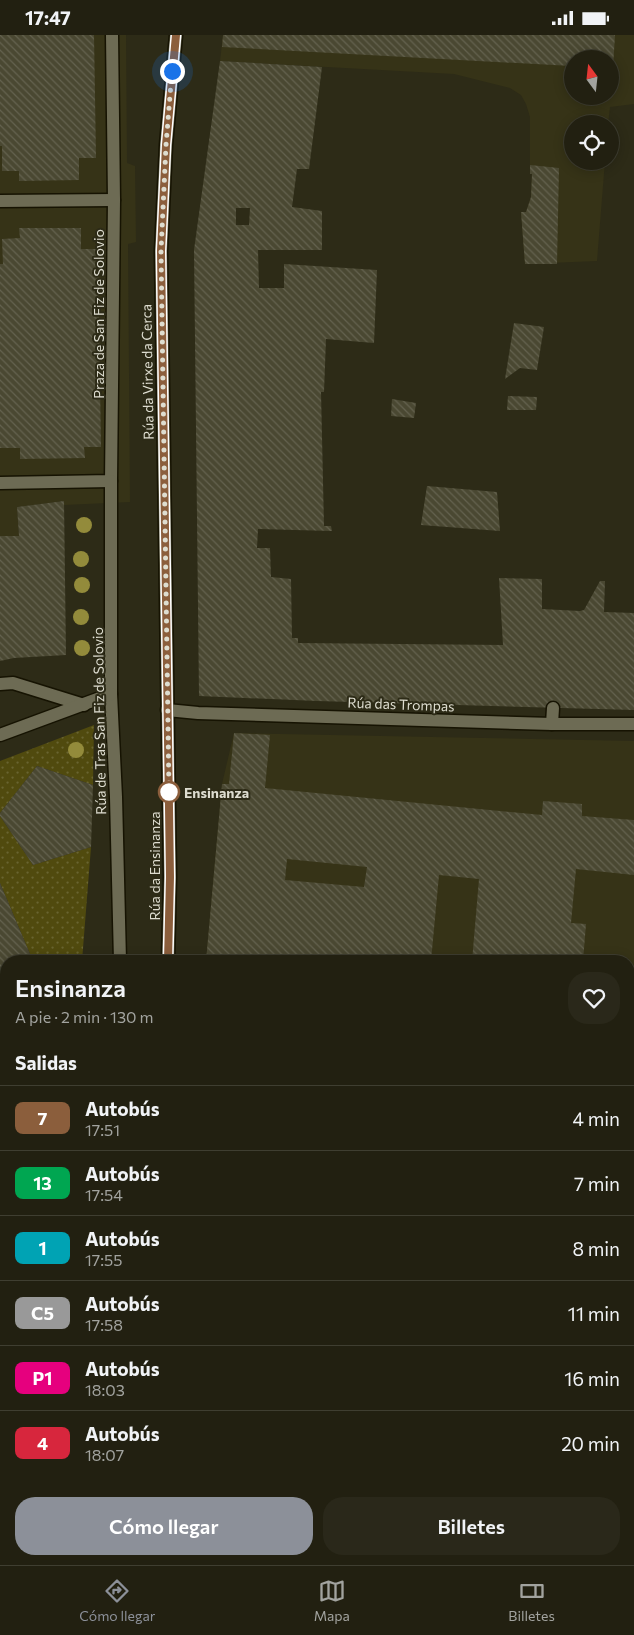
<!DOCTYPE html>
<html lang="es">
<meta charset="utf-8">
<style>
body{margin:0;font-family:Commissioner,sans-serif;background:#2a281a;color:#f1f3f6;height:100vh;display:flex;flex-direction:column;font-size:19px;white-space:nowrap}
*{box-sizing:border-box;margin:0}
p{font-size:16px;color:#a2a39f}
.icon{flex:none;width:28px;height:28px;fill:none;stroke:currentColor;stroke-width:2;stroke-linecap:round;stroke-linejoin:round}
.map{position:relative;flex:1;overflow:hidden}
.drawer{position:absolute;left:0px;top:920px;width:635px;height:610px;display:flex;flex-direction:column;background:#222011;border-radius:20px 20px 0 0;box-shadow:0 2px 12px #0003,0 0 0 1px #3f3e31}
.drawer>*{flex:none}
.badge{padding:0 10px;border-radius:8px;font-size:18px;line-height:32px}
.needle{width:32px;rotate:345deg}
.buttons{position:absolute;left:564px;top:15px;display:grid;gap:10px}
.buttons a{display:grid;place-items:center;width:55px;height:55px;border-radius:50%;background:#222011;box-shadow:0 2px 12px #0003,0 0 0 1px #3f3e31;font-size:25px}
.you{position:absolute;width:25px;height:25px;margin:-12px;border:4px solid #fff;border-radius:50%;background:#1a73e8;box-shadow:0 0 0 8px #1a73e833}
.map>.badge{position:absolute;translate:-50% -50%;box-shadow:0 0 0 2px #fff}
h2{padding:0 15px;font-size:19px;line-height:45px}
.round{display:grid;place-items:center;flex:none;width:52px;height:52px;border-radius:20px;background:#2a281a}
.overview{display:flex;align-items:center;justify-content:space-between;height:85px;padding:0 15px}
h1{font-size:24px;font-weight:600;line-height:38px}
.button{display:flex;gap:10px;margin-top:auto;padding:10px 15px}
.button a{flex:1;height:58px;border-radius:20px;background:#8c9099;color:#fff;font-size:20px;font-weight:600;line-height:58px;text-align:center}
.button a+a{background:#2a281a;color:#f1f3f6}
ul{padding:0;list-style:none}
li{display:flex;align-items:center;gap:15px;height:65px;padding:0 15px;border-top:1px solid #3f3e31}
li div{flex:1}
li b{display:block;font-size:19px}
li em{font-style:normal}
li .badge{min-width:55px;font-weight:700;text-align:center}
.status{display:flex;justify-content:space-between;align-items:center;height:35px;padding:0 25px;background:#222011;direction:ltr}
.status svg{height:14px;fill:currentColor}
.tabs{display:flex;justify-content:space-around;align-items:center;height:70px;border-top:1px solid #3f3e31;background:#222011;font-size:14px;color:#a2a39f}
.tabs a{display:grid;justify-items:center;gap:2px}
.tabs .current{color:#8c9099}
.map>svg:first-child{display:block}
</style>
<div class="status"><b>17:47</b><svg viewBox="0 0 49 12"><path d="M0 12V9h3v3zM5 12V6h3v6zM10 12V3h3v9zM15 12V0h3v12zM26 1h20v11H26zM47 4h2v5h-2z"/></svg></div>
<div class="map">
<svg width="634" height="1530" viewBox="0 0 634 1530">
<defs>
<pattern id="garden-dots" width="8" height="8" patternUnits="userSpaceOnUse" patternTransform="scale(1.25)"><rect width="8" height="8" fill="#504a0e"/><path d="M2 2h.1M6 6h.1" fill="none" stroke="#696430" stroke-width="1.8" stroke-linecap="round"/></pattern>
<pattern id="building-back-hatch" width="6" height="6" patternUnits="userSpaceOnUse" patternTransform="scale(1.25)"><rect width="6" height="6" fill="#4a4832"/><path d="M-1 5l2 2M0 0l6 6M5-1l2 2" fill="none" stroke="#64624f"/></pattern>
</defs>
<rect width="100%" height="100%" fill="#2d2b17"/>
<g fill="#363317" fill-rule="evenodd">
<path d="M 0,0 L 126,0 L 127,128 L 135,131 L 136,207 L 128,209 L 130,467 L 64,470 L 64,466 L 17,472 L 19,501 L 0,501 Z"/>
<path d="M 223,0 L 634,0 L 634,69 L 610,72 L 608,89 L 572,89 L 572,126 L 605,126 L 597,226 L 525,229 L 521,177 L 526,177 L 531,162 L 532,139 L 530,139 L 530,82 L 526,69 L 521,60 L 510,53 L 454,39 L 220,26 ZM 572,24 L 610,24 L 610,61 L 572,61 Z"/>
<path d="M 234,698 L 634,706 L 634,1357 L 629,1360 L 629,926 L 206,926 L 222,749 Z"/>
</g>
<g fill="url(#garden-dots)">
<path d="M 94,690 L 93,750 L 37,731 L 0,778 L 0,726 Z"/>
<path d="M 0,781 L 33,830 L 91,812 L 82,926 L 33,926 L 0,848 Z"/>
<path d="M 6,1120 L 6,1163 L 0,1166 L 0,1123 Z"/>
<path d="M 6,1342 L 6,1383 L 0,1387 L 0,1345 Z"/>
</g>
<rect fill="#504a0e" x="629" y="1003" width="5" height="74"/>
<g fill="url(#building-back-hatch)" fill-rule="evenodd">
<path d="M 0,0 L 94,0 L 96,123 L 79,123 L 79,145 L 19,146 L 19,136 L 2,136 L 2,111 L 0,111 Z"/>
<path d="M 223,0 L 615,0 L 613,33 L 610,33 L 610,24 L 572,24 L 572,31 L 222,12 Z"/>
<path d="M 220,26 L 322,32 L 309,134 L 297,134 L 292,172 L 322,176 L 322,215 L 258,215 L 259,253 L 284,253 L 284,229 L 377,235 L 374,308 L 326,304 L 324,357 L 321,357 L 324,491 L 331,491 L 332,496 L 258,494 L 257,513 L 270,513 L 271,542 L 291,544 L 292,603 L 298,603 L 298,608 L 503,610 L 499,543 L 542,544 L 542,574 L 580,576 L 584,575 L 600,546 L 605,546 L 604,577 L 634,578 L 634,675 L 317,666 L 199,661 L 194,215 ZM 236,173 L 250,173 L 249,190 L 236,190 Z"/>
<path d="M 530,130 L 559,133 L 557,229 L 525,229 L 521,177 L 526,177 L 531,162 L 532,139 L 530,139 Z"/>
<path d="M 19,193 L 81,193 L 81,214 L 98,214 L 101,412 L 84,412 L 85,423 L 20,424 L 20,413 L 0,413 L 0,229 L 3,229 L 2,204 L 20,203 Z"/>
<path d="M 514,288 L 544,292 L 537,335 L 520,333 L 505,344 Z"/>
<path d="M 508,361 L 537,362 L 536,375 L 507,375 Z"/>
<path d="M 392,364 L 416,368 L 414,383 L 391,381 Z"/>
<path d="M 427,451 L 497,457 L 500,496 L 421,490 Z"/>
<path d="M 64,466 L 66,620 L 14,623 L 0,626 L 0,501 L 19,501 L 17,472 Z"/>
<path d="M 234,698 L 270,700 L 265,753 L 542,780 L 543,766 L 582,769 L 582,781 L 634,785 L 634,840 L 576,834 L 571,888 L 586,889 L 583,926 L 472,926 L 479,844 L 439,840 L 431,926 L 206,926 L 222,749 L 229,749 ZM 287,824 L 367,832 L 364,852 L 285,845 Z"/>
<path d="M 37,731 L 93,750 L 91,812 L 33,830 L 0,781 L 0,778 Z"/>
<path d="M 0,848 L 33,926 L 6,926 L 6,1120 L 0,1123 Z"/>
<path d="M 6,1163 L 6,1342 L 0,1345 L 0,1166 Z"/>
<path d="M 634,1179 L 634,1254 L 629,1247 L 629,1183 Z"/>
<path d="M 629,1306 L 634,1313 L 634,1332 L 629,1336 Z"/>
<path d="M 634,1383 L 634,1419 L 630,1420 L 634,1433 L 634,1466 L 629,1467 L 629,1386 Z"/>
<path d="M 0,1427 L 6,1434 L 6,1456 L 0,1461 Z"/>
<path d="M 102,1524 L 150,1524 L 157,1530 L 95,1530 Z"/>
<path d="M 190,1524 L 329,1524 L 335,1530 L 197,1530 Z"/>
</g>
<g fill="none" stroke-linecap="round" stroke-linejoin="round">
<g stroke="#161302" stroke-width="15">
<path id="service" d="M 552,689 L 553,673"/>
</g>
<g stroke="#161302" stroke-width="15">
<g id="pedestrian">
<path d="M 0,166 L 114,165"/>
<path d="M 0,448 L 111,446 L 114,165 L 112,0"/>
<path d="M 0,649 L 13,648 L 84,670"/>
<path d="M 0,1394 L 6,1390"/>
</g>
</g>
<g stroke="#161302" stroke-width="15">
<g id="minor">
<path d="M 111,446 L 111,659 L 116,762 L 120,926"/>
<path d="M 167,675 L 198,678 L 552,689 L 634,689"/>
<path d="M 0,700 L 111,659"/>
<path d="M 629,1367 L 634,1364"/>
<path d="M 174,1524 L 181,1530"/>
</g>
</g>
<g stroke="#161302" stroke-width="15">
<g id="tertiary">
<path d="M 168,926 L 170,842 L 161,216 L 166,110 L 176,0"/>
<path d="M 6,1530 L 12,1524"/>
</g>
</g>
<use href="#service" stroke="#6d6b54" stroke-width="12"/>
<use href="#pedestrian" stroke="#6d6b54" stroke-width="12"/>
<use href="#minor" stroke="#6d6b54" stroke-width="12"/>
<use href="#tertiary" stroke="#6d6b54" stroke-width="12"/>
</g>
<g fill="#938b3b">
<circle cx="84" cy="490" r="8"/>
<circle cx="81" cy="524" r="8"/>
<circle cx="82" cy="550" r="8"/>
<circle cx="81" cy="582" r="8"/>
<circle cx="82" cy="613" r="8"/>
<circle cx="76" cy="715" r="8"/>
</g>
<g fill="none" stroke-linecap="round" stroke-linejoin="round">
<g stroke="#fff" stroke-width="11">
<path id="line" d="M 168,926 L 170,842 L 161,216 L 166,110 L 176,0"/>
</g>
<use href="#line" stroke="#8b5e3c" stroke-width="8"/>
<path stroke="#deddd0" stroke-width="5" stroke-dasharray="0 9" d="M 169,757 L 161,216 L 166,110 L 172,36"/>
</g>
<circle fill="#fff" stroke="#8b5e3c" stroke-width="2.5" cx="169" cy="757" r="10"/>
<g text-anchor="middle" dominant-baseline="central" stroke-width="4" stroke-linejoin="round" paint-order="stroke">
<g font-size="14" fill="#deddd0" stroke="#2d2b17">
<text transform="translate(98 279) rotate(-90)">Praza de San Fiz de Solovio</text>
<text transform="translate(147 337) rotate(-91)">Rúa da Virxe da Cerca</text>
<text transform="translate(401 669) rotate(2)">Rúa das Trompas</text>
<text transform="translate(99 686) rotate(-91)">Rúa de Tras San Fiz de Solovio</text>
<text transform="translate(154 831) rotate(-90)">Rúa da Ensinanza</text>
</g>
<g font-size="14" font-weight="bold" fill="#deddd0" stroke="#2d2b17" text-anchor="start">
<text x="184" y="757">Ensinanza</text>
</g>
</g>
</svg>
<div class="buttons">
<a><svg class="needle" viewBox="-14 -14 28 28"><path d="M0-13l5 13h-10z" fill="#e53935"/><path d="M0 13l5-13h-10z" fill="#a2a39f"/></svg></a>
<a><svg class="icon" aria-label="locate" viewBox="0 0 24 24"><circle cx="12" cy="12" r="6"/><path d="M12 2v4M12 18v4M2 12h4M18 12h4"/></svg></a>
</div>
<div class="you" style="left:172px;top:36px"></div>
<section class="drawer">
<div class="overview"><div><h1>Ensinanza</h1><p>A pie · 2 min · 130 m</p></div><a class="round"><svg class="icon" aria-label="heart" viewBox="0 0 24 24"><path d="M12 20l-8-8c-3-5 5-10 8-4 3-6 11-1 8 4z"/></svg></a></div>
<h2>Salidas</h2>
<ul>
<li><span class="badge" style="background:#8b5e3c;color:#fff">7</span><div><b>Autobús</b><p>17:51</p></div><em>4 min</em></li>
<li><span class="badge" style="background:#00a651;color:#fff">13</span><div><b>Autobús</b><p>17:54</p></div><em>7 min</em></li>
<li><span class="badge" style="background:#00a3b4;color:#fff">1</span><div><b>Autobús</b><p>17:55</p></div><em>8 min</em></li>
<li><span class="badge" style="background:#999;color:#fff">C5</span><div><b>Autobús</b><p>17:58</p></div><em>11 min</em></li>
<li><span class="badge" style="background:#e6007e;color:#fff">P1</span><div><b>Autobús</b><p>18:03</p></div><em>16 min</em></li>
<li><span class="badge" style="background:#d7263d;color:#fff">4</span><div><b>Autobús</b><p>18:07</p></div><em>20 min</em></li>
</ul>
<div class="button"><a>Cómo llegar</a><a>Billetes</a></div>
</section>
</div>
<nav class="tabs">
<a class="current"><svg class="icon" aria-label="directions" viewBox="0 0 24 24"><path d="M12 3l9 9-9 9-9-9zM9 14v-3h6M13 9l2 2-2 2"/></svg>Cómo llegar</a>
<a><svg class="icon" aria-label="map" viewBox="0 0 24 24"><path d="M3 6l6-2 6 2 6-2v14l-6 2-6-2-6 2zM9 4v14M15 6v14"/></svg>Mapa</a>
<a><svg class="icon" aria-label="tickets" viewBox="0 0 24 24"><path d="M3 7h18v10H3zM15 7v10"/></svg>Billetes</a>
</nav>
